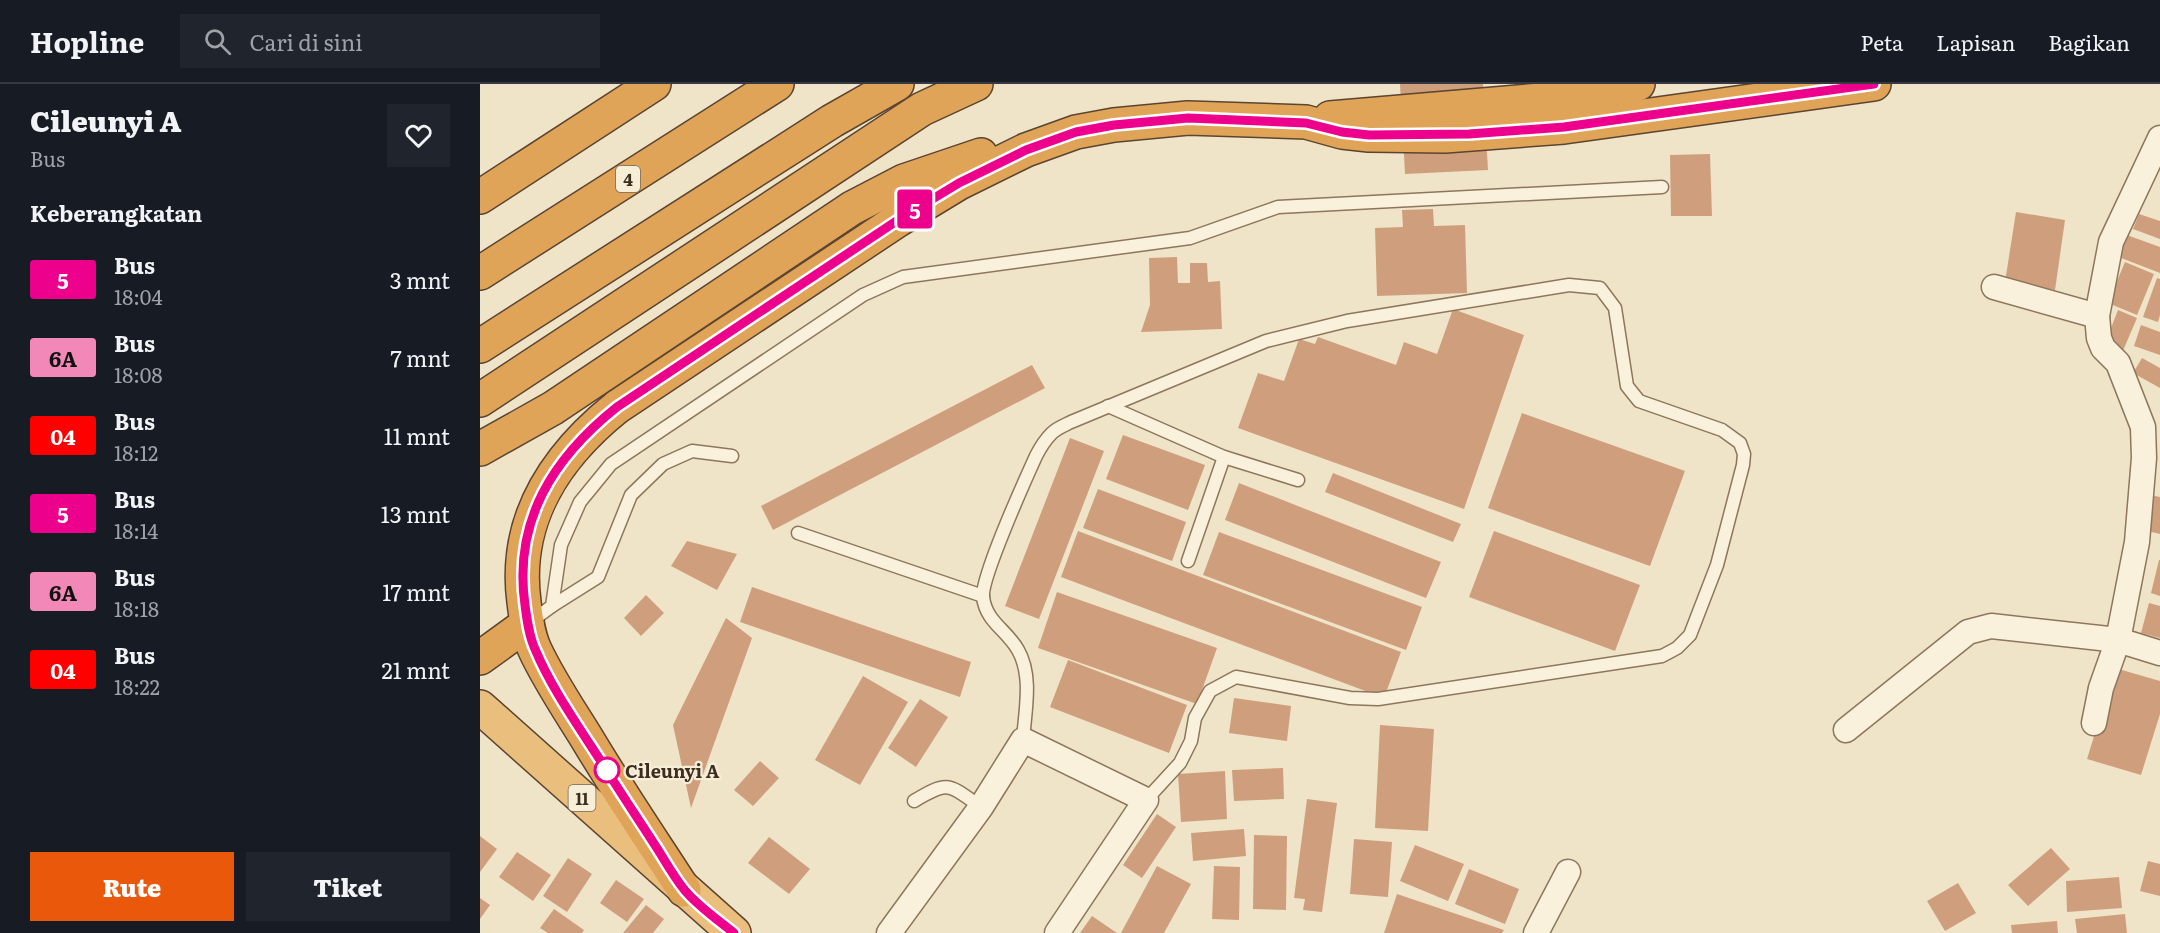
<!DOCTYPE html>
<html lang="id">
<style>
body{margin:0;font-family:Literata,serif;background:#20242c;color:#f1f3f6;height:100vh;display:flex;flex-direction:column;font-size:22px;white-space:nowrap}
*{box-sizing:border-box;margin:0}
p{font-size:20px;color:#9ea1a6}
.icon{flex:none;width:33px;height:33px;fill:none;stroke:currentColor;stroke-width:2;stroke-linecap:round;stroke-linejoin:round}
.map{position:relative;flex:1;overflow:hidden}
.side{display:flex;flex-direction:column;background:#171b24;width:480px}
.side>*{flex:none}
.badge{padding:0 12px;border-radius:4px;font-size:21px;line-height:39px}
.map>.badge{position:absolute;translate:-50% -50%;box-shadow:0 0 0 3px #fff}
h2{padding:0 30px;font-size:22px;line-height:54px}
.round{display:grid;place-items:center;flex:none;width:63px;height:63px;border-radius:0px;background:#20242c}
.head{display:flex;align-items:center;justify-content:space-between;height:102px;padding:0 30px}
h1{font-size:28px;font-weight:800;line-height:45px}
.cta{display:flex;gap:12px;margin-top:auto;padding:12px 30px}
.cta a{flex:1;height:69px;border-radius:0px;background:#ea580c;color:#fff;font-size:24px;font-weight:800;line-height:69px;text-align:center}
.cta a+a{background:#20242c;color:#f1f3f6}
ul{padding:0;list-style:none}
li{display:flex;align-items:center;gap:18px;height:78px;padding:0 30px}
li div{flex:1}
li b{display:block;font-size:22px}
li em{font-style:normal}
li .badge{min-width:66px;font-weight:700;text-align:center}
header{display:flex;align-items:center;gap:36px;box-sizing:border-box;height:84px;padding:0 30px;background:#171b24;border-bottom:2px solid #363941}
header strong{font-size:28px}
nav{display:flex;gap:33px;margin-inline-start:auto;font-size:21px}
.search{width:420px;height:54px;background:#20242c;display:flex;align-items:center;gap:15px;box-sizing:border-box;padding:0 21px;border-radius:0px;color:#9ea1a6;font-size:22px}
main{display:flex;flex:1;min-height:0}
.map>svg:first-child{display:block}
</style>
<header>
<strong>Hopline</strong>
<div class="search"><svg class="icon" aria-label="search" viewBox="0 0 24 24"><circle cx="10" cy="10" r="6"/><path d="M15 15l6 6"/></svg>Cari di sini</div>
<nav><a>Peta</a><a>Lapisan</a><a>Bagikan</a></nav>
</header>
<main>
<section class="side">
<div class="head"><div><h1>Cileunyi A</h1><p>Bus</p></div><a class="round"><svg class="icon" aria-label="heart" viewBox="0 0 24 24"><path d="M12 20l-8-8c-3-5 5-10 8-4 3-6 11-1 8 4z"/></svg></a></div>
<h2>Keberangkatan</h2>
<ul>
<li><span class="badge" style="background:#ec008c;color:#fff">5</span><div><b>Bus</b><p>18:04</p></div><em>3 mnt</em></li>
<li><span class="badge" style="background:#f288b7;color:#111">6A</span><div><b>Bus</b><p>18:08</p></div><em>7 mnt</em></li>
<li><span class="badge" style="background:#f00;color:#fff">04</span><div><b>Bus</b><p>18:12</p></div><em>11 mnt</em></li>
<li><span class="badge" style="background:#ec008c;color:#fff">5</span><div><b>Bus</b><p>18:14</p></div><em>13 mnt</em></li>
<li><span class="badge" style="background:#f288b7;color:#111">6A</span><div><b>Bus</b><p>18:18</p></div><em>17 mnt</em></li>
<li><span class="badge" style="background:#f00;color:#fff">04</span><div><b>Bus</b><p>18:22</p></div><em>21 mnt</em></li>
</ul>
<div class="cta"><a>Rute</a><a>Tiket</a></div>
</section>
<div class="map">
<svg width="1680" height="849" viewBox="0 0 1680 849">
<rect width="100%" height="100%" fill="#f0e4c8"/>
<g fill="#cf9f7d">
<path d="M 920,0 L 1003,0 L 1008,86 L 925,90 Z"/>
<path d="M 1230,70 L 1232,132 L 1191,132 L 1190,71 Z"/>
<path d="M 953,125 L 954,142 L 985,141 L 987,209 L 897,212 L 895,144 L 923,143 L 922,126 Z"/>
<path d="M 1536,128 L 1585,136 L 1575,206 L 1525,198 Z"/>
<path d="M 1659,130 L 1680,137 L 1680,155 L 1653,145 Z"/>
<path d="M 1644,150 L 1680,163 L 1680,189 L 1636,172 Z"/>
<path d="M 697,173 L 698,199 L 710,199 L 710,179 L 727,179 L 728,198 L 740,197 L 742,245 L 661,248 L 670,221 L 669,174 Z"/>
<path d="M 1645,178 L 1674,190 L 1657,231 L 1628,219 Z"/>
<path d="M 1677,194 L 1680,195 L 1680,231 L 1678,238 L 1663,233 Z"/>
<path d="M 973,225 L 1044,251 L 984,425 L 758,344 L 778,289 L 804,297 L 819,255 L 835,260 L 838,253 L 916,281 L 924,258 L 957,270 Z"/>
<path d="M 1638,226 L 1657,234 L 1642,269 L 1624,262 Z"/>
<path d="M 1661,241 L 1680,248 L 1680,271 L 1654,262 Z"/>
<path d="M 1662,274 L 1680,284 L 1680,304 L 1653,289 Z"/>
<path d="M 552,281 L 565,304 L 293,446 L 281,422 Z"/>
<path d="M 1042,329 L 1205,387 L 1170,482 L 1008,424 Z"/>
<path d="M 643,351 L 725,381 L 708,426 L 626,395 Z"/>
<path d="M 590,354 L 624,367 L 559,535 L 525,522 Z"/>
<path d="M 853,389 L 981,440 L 973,458 L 845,408 Z"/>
<path d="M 759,399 L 961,478 L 946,514 L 745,436 Z"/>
<path d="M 618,405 L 706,438 L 692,477 L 603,444 Z"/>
<path d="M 1666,410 L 1680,413 L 1680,450 L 1659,445 Z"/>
<path d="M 598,447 L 921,568 L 904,614 L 581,493 Z"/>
<path d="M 1014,447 L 1160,501 L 1135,567 L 989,513 Z"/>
<path d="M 739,448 L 942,523 L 926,566 L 723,491 Z"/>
<path d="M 207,457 L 257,470 L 237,506 L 191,482 Z"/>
<path d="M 1679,476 L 1680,476 L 1680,512 L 1671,509 Z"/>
<path d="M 272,503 L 491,578 L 480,613 L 260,538 Z"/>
<path d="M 577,508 L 737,564 L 717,620 L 558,564 Z"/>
<path d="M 166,511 L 184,529 L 161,552 L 144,534 Z"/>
<path d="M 1669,519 L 1680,522 L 1680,554 L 1661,549 Z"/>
<path d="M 246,534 L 272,554 L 211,724 L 193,641 Z"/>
<path d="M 588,576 L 707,621 L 689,669 L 570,623 Z"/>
<path d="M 1635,584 L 1680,597 L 1680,630 L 1661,691 L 1607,675 Z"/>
<path d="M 383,592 L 428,618 L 380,701 L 335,676 Z"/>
<path d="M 754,614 L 811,622 L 807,657 L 749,649 Z"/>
<path d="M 440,615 L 468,633 L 436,683 L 408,664 Z"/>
<path d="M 900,641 L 954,645 L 948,747 L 895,744 Z"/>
<path d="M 280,677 L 299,694 L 273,722 L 254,706 Z"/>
<path d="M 803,684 L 804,715 L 754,717 L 752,686 Z"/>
<path d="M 745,687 L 747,735 L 701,738 L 698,690 Z"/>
<path d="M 827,715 L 857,719 L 842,828 L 823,826 L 825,815 L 814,814 Z"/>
<path d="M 677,730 L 696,743 L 662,794 L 643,781 Z"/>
<path d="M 764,745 L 766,772 L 713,777 L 711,749 Z"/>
<path d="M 774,751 L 807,752 L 806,826 L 773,825 Z"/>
<path d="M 0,752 L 17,765 L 0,788 Z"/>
<path d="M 289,753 L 330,785 L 309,810 L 268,779 Z"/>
<path d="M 874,755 L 912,758 L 908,813 L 870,810 Z"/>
<path d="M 935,761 L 984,780 L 968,817 L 920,797 Z"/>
<path d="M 1571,764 L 1590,785 L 1548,822 L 1528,801 Z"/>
<path d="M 37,768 L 71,791 L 53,817 L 19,793 Z"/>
<path d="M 88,774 L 112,790 L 87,828 L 63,812 Z"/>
<path d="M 1668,777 L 1680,780 L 1680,812 L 1660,807 Z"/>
<path d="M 677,782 L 711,800 L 684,849 L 641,849 Z"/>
<path d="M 734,782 L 760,783 L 759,836 L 732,835 Z"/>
<path d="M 989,785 L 1039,805 L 1025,840 L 975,820 Z"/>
<path d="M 1639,793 L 1642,824 L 1587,828 L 1586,797 Z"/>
<path d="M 136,796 L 164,815 L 147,838 L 120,819 Z"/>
<path d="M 1478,799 L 1496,829 L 1465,847 L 1447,817 Z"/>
<path d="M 917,810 L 1024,846 L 1022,849 L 904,849 Z"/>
<path d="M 0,814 L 10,821 L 0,835 Z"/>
<path d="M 166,821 L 184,835 L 173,849 L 143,849 Z"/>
<path d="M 74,825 L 104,846 L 102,849 L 68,849 L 60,844 Z"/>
<path d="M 1645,830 L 1647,849 L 1597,849 L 1595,835 Z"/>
<path d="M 612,832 L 637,849 L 600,849 Z"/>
<path d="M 1577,837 L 1578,849 L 1532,849 L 1531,841 Z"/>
</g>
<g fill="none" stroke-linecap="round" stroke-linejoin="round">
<g stroke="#8d765c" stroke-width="15">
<g id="service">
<path d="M 628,322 L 744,373 L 818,396"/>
<path d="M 318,449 L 503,512"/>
<path d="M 708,477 L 744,373"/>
<path d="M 72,522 L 118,493 L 151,411 L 183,380 L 212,367 L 252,372"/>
<path d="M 49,539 L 72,522 L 81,461 L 100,418 L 131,380 L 383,211 L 423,193 L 710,154 L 798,123 L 1182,103"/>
<path d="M 543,656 C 545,627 553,592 538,566 C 527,546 506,538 503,513 C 501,494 546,394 556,372 C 560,364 566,355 572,349 C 577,344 585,341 591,338 L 786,257 L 867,237 L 1089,201 L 1120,204 L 1135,224 L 1147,302 L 1159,317 L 1242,346 L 1260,359 L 1264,370 L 1263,381 L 1237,481 L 1210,551 L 1197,564 L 1182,572 L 898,615 L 870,614 L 756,593 L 730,607 L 715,634 L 711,657 L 700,679 L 666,716"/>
<path d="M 434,717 C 469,696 468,700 501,723"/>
</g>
</g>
<g stroke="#8d765c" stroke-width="27">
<g id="minor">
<path d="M 1514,203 L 1617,232 L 1619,254 L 1623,264 L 1638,279 L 1663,343 L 1664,374 L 1657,458 L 1638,556 L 1621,604 L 1614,639"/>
<path d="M 1617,232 L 1631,158 L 1680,54"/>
<path d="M 1366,646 L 1488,548 L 1511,542 L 1638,556 L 1680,569"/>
<path d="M 409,849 L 501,723 L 543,656 L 666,716 L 577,849"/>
<path d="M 1056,849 L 1088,788"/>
</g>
</g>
<g stroke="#5b4430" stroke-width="36">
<path id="trunk" d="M 0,623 L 254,849"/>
</g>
<g stroke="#5b4430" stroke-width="36">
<g id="motorway">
<path d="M 850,34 L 1084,14 L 1158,0"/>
<path d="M 0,113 L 174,0"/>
<path d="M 0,189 L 297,0"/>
<path d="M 0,262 L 352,37 L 417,0"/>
<path d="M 0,316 L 442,25 L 496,0"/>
<path d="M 0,365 L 73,324 L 372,124 L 424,97 L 501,71"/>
<path d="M 0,574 L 47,540"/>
<path d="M 204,806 C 171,755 137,705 106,653 C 88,624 69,596 55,566 C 48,551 46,534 44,518 C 33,435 76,372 137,323 L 418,136 L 479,99 L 546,66 L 596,48 L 634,41 L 708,34 L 826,38 L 862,48 L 889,51 L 965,52 L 1084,43 L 1394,0"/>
</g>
</g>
<use href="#service" stroke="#faf1dc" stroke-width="12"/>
<use href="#minor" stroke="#faf1dc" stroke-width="24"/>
<use href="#trunk" stroke="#eabe7c" stroke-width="33"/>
<use href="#motorway" stroke="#e0a458" stroke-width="33"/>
</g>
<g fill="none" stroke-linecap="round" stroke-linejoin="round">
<g stroke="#fff" stroke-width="14">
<path id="line" d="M 254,849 C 238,836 215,820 203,804 C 192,790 183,773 173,758 C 157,733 140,708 124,682 C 101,646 71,604 55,565 C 49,552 47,536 45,521 C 33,437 73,374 137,323 L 418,136 L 479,99 L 546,66 L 596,48 L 634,41 L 708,34 L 826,39 L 862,48 L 889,51 L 989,50 L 1084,43 L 1394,0"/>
</g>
<use href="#line" stroke="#ec008c" stroke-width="9"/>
</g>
<circle fill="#fff" stroke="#ec008c" stroke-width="3" cx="127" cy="686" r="12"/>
<g text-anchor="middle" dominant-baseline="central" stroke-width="4.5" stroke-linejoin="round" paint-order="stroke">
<g fill="#f7eed8" stroke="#756857" stroke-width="1.5">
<rect x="136" y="82" width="24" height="26" rx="4.5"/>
<rect x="88.5" y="701" width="27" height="26" rx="4.5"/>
</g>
<g font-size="16" font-weight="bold" fill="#3d2e20">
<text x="148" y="95">4</text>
<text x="102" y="714">11</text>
</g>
<g font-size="18" font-weight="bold" fill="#3d2e20" stroke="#f7eed8" text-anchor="start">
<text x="145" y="686">Cileunyi A</text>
</g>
</g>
</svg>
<b class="badge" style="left:435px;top:125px;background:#ec008c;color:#fff">5</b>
</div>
</main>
